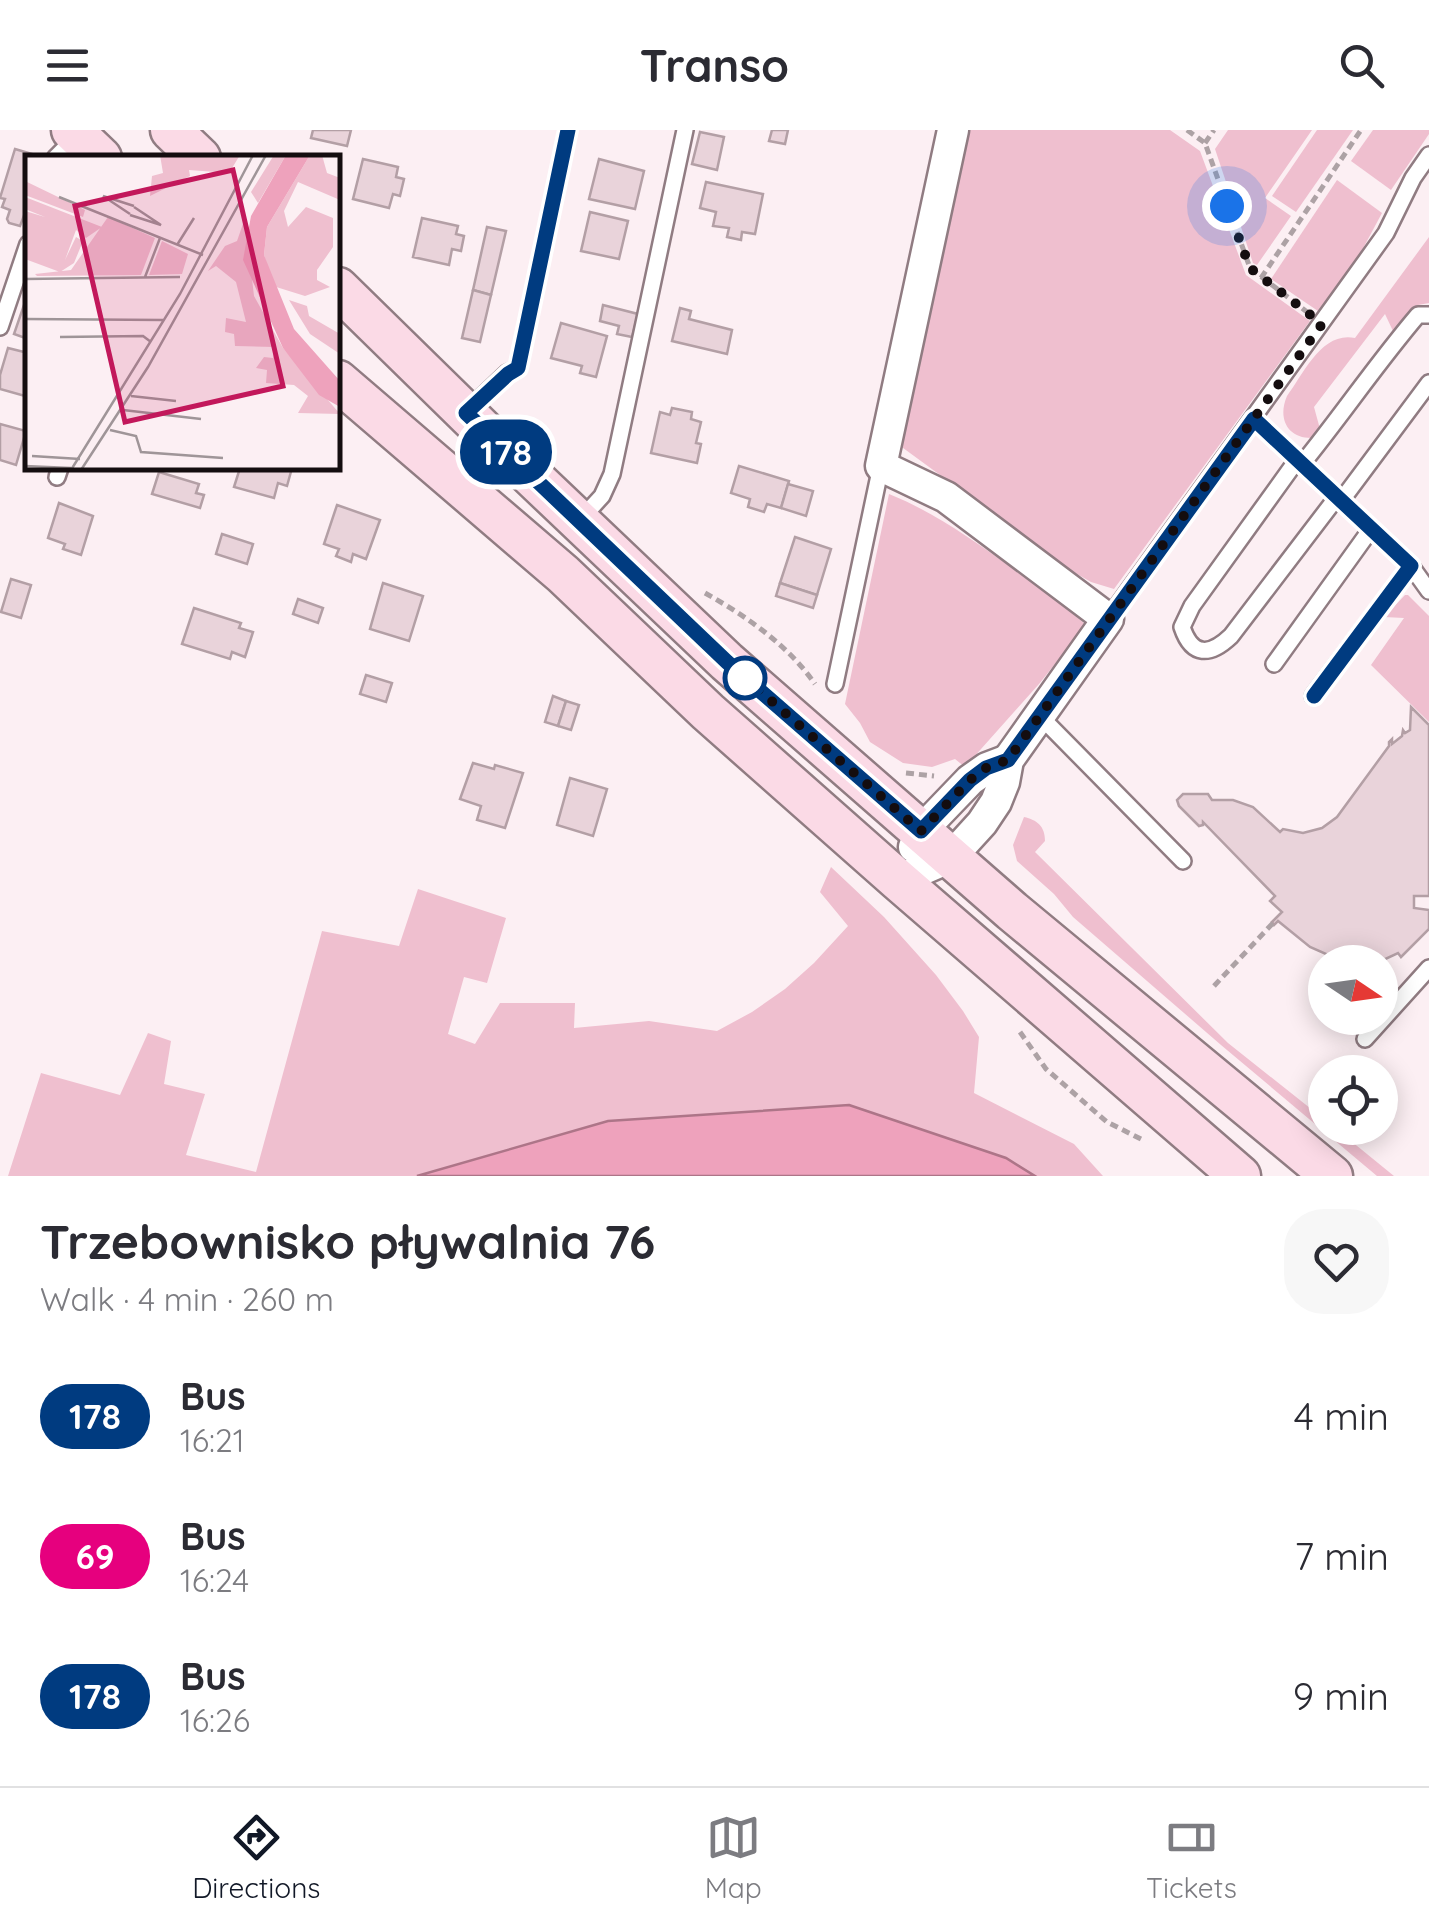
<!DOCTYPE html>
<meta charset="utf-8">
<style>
body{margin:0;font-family:Quicksand,sans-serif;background:#f7f7f7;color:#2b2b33;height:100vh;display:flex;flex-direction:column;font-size:38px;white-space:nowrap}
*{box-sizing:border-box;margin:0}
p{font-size:32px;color:#7c7c81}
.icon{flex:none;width:55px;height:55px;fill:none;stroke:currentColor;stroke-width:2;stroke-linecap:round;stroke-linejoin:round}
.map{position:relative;height:1046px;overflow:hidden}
.details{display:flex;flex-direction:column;background:#fff;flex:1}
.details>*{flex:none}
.badge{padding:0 20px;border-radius:32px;font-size:35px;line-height:65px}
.needle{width:65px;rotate:103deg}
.tools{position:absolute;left:1308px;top:815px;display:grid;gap:20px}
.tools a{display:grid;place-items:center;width:90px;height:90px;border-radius:50%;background:#fff;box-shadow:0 5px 25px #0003;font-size:50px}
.you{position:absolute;width:50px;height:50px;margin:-25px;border:8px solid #fff;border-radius:50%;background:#1a73e8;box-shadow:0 0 0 15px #1a73e833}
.map>.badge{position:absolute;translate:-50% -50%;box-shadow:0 0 0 5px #fff}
.round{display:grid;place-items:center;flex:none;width:105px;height:105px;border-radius:40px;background:#f7f7f7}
.overview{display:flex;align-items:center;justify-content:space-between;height:170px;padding:0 40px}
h1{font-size:48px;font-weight:700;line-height:75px}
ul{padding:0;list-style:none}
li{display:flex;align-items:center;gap:30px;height:140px;padding:0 40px}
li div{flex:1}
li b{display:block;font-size:38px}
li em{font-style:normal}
li .badge{min-width:110px;font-weight:700;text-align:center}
header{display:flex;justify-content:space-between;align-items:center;height:130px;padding:0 40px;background:#fff;font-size:45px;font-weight:700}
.tabs{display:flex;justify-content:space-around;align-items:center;height:140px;border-top:2px solid #e1e1e2;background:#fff;font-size:28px;color:#7c7c81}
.tabs a{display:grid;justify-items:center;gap:5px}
.tabs .active{color:#111827}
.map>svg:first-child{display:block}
</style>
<header><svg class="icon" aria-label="menu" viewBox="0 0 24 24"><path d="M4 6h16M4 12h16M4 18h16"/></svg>Transo<svg class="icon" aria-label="search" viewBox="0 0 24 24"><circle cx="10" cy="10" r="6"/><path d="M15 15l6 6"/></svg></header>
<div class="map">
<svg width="1429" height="1046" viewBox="0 0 1429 1046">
<rect width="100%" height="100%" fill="#fceff3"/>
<g fill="#efbfcf">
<path d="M 968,0 L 1170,0 L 1200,21 L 1246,145 L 1310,191 L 1114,459 L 1091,452 L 1070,440 L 899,315 Z"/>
<path d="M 1228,0 L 1312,0 L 1265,68 L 1291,86 L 1257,135 L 1253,133 L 1215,19 Z"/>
<path d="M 1317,0 L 1353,0 L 1296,82 L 1272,66 Z"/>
<path d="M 1373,0 L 1429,0 L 1429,4 L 1391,60 L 1351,31 Z"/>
<path d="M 1337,50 L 1382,83 L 1360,124 L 1318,181 L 1271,149 Z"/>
<path d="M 1429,107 L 1429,173 L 1418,175 L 1393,201 L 1385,184 L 1314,277 L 1320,299 L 1313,308 C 1288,309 1277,289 1287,266 C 1304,243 1322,201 1355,208 Z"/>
<path d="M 889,364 C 934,382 971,409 1011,437 C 1036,456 1063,474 1086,495 L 1039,554 L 965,637 L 955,629 L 932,637 L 903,633 L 870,612 L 860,593 L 845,574 Z"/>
<path d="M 1405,465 L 1408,465 L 1429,486 L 1429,592 L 1371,535 L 1404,488 L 1384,487 Z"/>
<path d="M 1024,687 C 1037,690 1045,696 1045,711 L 1035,722 L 1228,913 L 1325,990 L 1325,998 L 1335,998 L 1394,1046 L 1377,1046 L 1221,915 L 1073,787 L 1054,764 L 1017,731 L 1013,715 Z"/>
<path d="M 831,737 L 884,787 L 936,845 L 963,881 L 979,907 L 974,963 L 1074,1014 L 1103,1046 L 1035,1046 L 1006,1028 L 608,991 L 417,1046 L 8,1046 L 41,943 L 120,965 L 148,903 L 171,911 L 164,954 L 205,964 L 186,1025 L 256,1042 L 322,801 L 399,816 L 418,759 L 506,788 L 487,853 L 464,847 L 448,904 L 475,914 L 500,873 L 575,873 L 574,898 L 649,891 L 717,901 L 752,882 L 785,859 L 814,833 L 848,796 L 820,762 Z"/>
</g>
<path fill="#eea2bc" stroke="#ad7588" stroke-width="2.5" d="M 849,975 L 1006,1028 L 1035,1046 L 417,1046 L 608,991 Z"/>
<g fill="#e9d3da" stroke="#b39fa5" stroke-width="2.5">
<path d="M 313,0 L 351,0 L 347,16 L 311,8 Z"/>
<path d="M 772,0 L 788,0 L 785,14 L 769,11 Z"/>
<path d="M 700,2 L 724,7 L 717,40 L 692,34 Z"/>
<path d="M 15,19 L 42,27 L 28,28 L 28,75 L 20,96 L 9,93 L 7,89 L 10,80 L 2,77 L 5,69 L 0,68 Z"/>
<path d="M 363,29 L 398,37 L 396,47 L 404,49 L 400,66 L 393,64 L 389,78 L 353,69 Z"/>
<path d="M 599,29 L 644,41 L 635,79 L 589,69 Z"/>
<path d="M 706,52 L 763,64 L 755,104 L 742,102 L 741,110 L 727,107 L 729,98 L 713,96 L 716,82 L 700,78 Z"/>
<path d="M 590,82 L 628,91 L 619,129 L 581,121 Z"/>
<path d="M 422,88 L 458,96 L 456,104 L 464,106 L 461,121 L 452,119 L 449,135 L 413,127 Z"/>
<path d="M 487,97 L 506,101 L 491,165 L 473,160 Z"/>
<path d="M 473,160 L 491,165 L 480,212 L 462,208 Z"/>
<path d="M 25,172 L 28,173 L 28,209 L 14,204 Z"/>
<path d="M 603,175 L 638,184 L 632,207 L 617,204 L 619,196 L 600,191 Z"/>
<path d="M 680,178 L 691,181 L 689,189 L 732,200 L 727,224 L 672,211 Z"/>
<path d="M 561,193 L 607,206 L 596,247 L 580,243 L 582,236 L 551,228 Z"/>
<path d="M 8,218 L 28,223 L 28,258 L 25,266 L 0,259 L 0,245 Z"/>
<path d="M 672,278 L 692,282 L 691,289 L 701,292 L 696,313 L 701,314 L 697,333 L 651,323 L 660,282 L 670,285 Z"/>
<path d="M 0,294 L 26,301 L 16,335 L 0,330 Z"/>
<path d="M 739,336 L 789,351 L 781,378 L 767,374 L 764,382 L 748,377 L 750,369 L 731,363 Z"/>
<path d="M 240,338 L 292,338 L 287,356 L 278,353 L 274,368 L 234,357 Z"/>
<path d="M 159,342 L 199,354 L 196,363 L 204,365 L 200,378 L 152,364 Z"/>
<path d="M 788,354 L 813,361 L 806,386 L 781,378 Z"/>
<path d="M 59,373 L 93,386 L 81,425 L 63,419 L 65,414 L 48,408 Z"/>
<path d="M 337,375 L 380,390 L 366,429 L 353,424 L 351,432 L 336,426 L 339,419 L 324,414 Z"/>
<path d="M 222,404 L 253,414 L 247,434 L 216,424 Z"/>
<path d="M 795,407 L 831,419 L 817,465 L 780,453 Z"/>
<path d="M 11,449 L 31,455 L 21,488 L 1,482 Z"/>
<path d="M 383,453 L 423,466 L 409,511 L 370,499 Z"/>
<path d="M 780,453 L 817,465 L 813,478 L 776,466 Z"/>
<path d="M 298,469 L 323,478 L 318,493 L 293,484 Z"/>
<path d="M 194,478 L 241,493 L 239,498 L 253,502 L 245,527 L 232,522 L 230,529 L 182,514 Z"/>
<path d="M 366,545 L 392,553 L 386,572 L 360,564 Z"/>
<path d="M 553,566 L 566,571 L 558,596 L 545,592 Z"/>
<path d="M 566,571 L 579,575 L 571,600 L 558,596 Z"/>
<path d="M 1411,577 L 1429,595 L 1429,766 L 1414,766 L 1414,778 L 1429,780 L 1429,799 L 1401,827 L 1398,823 L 1379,832 L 1344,832 L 1310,817 L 1278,791 L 1274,795 L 1272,792 L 1282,782 L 1270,771 L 1275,766 L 1203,692 L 1203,695 L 1199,696 L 1179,676 L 1177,670 L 1183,664 L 1208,664 L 1212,670 L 1233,670 L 1253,677 L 1280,702 L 1283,699 L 1303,703 L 1322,698 L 1337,687 L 1389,616 L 1389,612 L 1392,609 L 1392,614 L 1402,606 L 1403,600 L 1405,603 L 1410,600 Z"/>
<path d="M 473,633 L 494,639 L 495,635 L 523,643 L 505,698 L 477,690 L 481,676 L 460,669 Z"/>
<path d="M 570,648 L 607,659 L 593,706 L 557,695 Z"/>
</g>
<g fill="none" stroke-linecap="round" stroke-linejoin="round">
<g stroke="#907c82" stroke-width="20">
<g id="service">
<path d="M 55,28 L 77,6"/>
<path d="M 0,197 L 28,114"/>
<path d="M 466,282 L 507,243 L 518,238 L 568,0"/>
<path d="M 1254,289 L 1411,436 L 1429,461"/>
<path d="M 1297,330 L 1192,476 L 1182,497 C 1192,527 1210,526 1231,506 L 1337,367"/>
<path d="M 1302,334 C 1342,285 1377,233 1418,185 L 1429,185"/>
<path d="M 57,347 L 60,338"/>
<path d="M 1341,371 L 1429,253"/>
<path d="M 579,391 L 602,366 L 612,344 L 685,0"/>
<path d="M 1108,489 L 1386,103 L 1413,48 L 1429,25"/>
<path d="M 1274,534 L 1371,399"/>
<path d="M 835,554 L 881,336"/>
<path d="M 1313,566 L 1411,436"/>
<path d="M 1039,585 L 1183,731"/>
<path d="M 1365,909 L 1429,838"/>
</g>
</g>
<g stroke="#907c82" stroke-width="35">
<g id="minor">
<path d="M 914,717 L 921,701 L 970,650 L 987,638 L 1008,630"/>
<path d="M 898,750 L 951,727 L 982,693 L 996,672 L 1004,652 L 1008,630 L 1108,489 L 946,367 L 881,336 L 953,0"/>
</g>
</g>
<g stroke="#907c82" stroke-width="45">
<g id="secondary">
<path d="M 72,0 L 101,28"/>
<path d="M 171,0 L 200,28"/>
<path d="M 338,158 L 484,301 L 727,532 L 1012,781 L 1332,1046"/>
<path d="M 338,251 L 563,444 L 708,582 L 898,750 L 1240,1046"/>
</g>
</g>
<g stroke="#ada2a5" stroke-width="5" stroke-dasharray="8 5" stroke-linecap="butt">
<path d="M 1187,0 L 1205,13 L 1250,138 L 1307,182"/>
<path d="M 1205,13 L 1214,0"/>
<path d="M 1261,148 L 1361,0"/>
<path d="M 705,463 C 746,486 788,515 815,554"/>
<path d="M 906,643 L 934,646"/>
<path d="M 1214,856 L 1273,793"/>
<path d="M 1020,902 L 1046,939 L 1107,992 L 1145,1011"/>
</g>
<use href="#service" stroke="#fff" stroke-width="15"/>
<use href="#minor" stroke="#fff" stroke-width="30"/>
<use href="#secondary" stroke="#fbdae6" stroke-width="40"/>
</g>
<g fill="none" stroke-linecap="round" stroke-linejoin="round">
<g stroke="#fff" stroke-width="22">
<path id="line" d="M 568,0 L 518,238 L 508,244 L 466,283 L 727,532 L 921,701 L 970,650 L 986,638 L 1008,630 L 1254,289 L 1411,436 L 1314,566"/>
</g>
<use href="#line" stroke="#003b80" stroke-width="15"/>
<path stroke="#140d0f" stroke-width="10" stroke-dasharray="0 18" d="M 745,548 L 921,701 L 970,650 L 986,638 L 1008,630 L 1322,194 L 1250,138 L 1227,76"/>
</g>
<circle fill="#fff" stroke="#003b80" stroke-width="5" cx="745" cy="548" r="20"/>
<g transform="translate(25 25)">
<rect width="315" height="315" fill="#fceff3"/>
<path d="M 135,0 L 215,0 L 204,18 L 164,15 L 165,21 L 125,41 L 127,21 L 138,18 ZM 249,0 L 261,0 L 233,48 L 226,37 ZM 285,0 L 297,0 L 302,18 L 315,23 L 315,45 L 273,27 L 259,56 L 263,72 L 281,52 L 308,63 L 308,92 L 292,115 L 292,125 L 305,132 L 280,141 L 248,131 L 239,100 L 242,72 ZM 0,26 L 60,55 L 58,62 L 0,40 ZM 0,42 L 77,72 L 61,83 L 51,75 L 40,105 L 51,82 L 58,86 L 49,108 L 35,117 L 0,104 L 0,56 L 20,62 L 0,54 ZM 83,62 L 130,83 L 116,120 L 12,121 L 10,119 L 46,115 ZM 220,63 L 229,141 L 258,193 L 315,259 L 273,258 L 283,241 L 269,230 L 241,228 L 242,215 L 231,213 L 239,202 L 248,203 L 249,192 L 210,191 L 209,179 L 200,177 L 201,163 L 221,167 L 211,127 L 191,111 L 183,116 L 200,91 L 212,86 ZM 137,86 L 163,99 L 157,119 L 124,120 ZM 264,145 L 282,151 L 284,161 L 315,179 L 315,199 L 285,179 Z" fill="#efbfcf"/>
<path d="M 261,0 L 285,0 L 242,72 L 239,100 L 269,174 L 315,226 L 315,252 L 294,240 L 258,193 L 218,105 L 226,61 Z" fill="#eea2bc"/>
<path fill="none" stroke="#9f9598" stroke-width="2.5" d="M 34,42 L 178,100M 105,59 L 78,41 L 109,51M 105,60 L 136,70 L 109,52M 152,90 L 169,63M 120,122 L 135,83M 0,124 L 155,122M 0,164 L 138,165M 35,182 L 118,181 L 126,187M 106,241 L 151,246M 98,255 L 176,264M 85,275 L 111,281 L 116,297 L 198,303M 7,301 L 55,304M 0,311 L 46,313M 46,315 L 155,139 L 228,0M 56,315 L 123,212 L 241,0"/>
<path fill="#c2185b" fill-opacity="0.15" stroke="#c2185b" stroke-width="5" d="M 208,15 L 258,231 L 100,267 L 50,51 Z"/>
<rect width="315" height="315" fill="none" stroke="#140d0f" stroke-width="5"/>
</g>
</svg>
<div class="tools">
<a><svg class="needle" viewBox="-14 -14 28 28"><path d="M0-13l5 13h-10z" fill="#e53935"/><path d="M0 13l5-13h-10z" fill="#7c7c81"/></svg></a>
<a><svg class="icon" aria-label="locate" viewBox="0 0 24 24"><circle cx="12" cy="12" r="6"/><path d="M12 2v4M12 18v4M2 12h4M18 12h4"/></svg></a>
</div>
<div class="you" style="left:1227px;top:76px"></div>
<b class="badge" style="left:506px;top:322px;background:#003b80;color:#fff">178</b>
</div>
<section class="details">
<div class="overview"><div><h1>Trzebownisko pływalnia 76</h1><p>Walk · 4 min · 260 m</p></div><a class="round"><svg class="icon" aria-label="heart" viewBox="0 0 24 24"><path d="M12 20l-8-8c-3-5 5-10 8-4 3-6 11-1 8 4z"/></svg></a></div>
<ul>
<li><span class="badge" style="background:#003b80;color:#fff">178</span><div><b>Bus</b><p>16:21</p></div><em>4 min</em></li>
<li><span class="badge" style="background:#e6007e;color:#fff">69</span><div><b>Bus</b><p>16:24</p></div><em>7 min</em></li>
<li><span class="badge" style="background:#003b80;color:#fff">178</span><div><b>Bus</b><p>16:26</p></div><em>9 min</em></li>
</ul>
</section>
<nav class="tabs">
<a class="active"><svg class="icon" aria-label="directions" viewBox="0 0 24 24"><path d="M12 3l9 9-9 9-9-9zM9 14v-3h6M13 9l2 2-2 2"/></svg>Directions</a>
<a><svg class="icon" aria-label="map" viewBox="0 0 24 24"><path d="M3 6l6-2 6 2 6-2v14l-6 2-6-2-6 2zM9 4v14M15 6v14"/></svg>Map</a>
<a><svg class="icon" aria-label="tickets" viewBox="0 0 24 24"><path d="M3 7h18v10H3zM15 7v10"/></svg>Tickets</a>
</nav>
